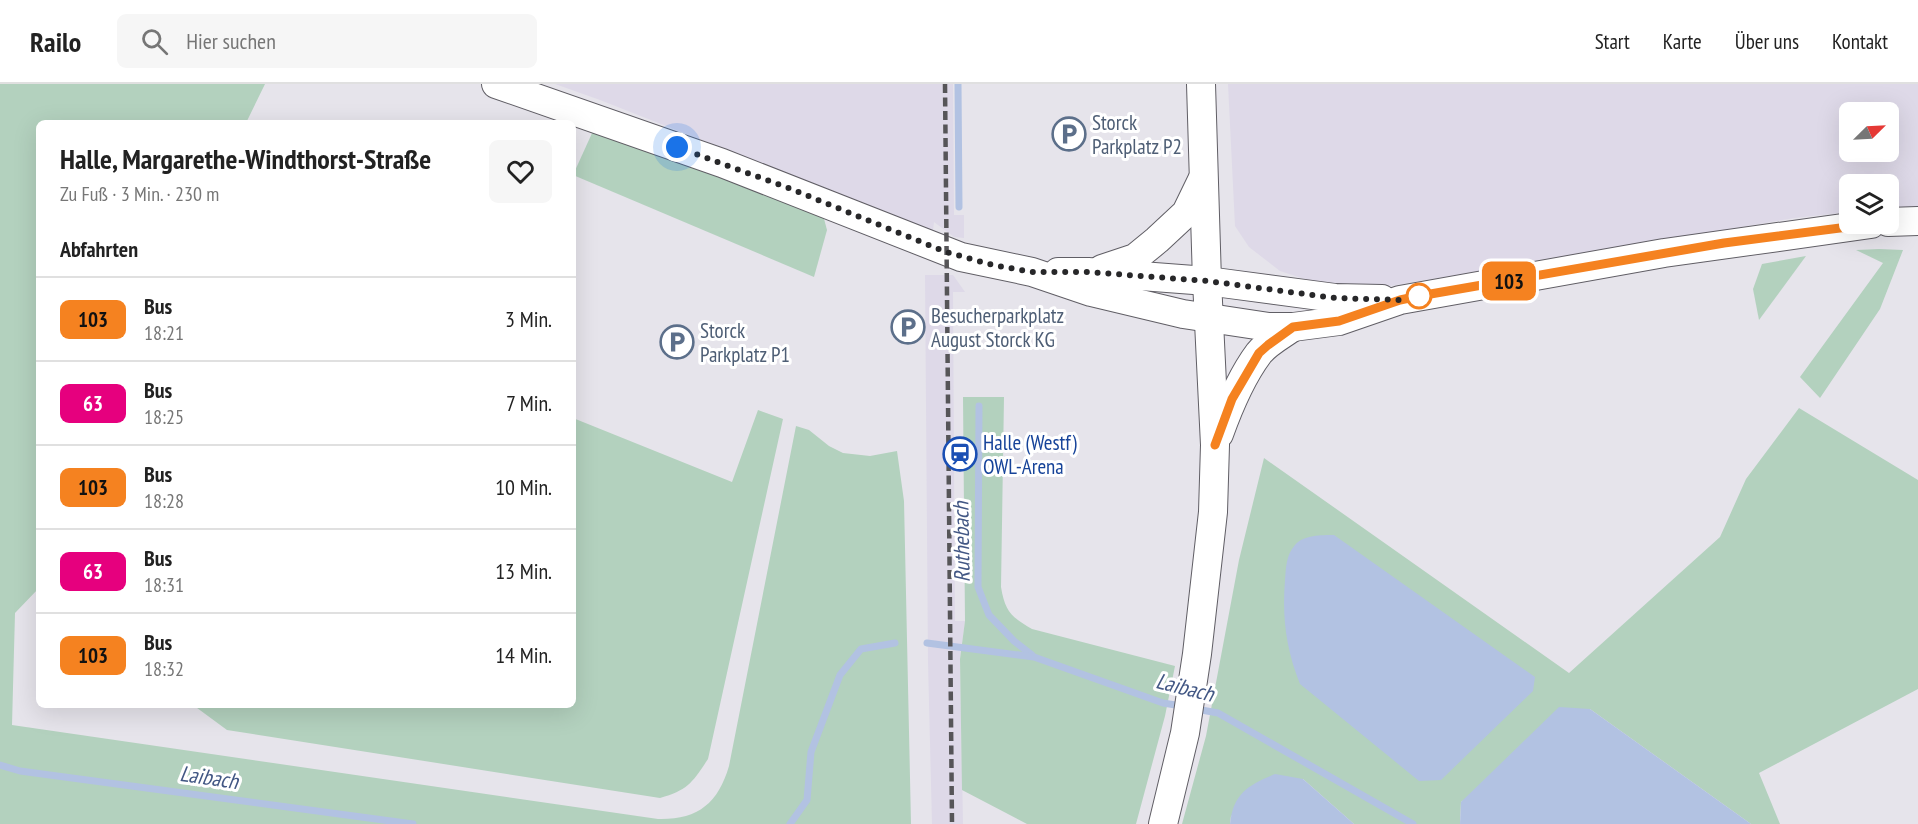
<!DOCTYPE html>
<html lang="de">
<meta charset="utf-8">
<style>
body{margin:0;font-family:"PT Sans Narrow",sans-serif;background:#f6f6f6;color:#222;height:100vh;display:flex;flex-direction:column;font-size:22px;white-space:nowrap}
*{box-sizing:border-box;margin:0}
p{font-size:20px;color:#767676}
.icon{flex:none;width:33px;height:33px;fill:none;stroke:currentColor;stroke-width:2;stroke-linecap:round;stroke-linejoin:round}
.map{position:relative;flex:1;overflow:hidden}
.sheet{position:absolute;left:36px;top:36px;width:540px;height:588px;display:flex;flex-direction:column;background:#fff;border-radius:9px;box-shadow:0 6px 24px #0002}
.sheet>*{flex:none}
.badge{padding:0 12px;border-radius:9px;font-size:21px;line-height:39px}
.needle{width:39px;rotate:66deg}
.buttons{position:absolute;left:1839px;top:18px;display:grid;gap:12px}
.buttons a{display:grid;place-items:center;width:60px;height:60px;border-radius:9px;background:#fff;box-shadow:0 6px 24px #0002;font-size:30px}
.you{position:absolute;width:30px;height:30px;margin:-15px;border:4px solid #fff;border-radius:50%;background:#1a73e8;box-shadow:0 0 0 9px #1a73e833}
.map>.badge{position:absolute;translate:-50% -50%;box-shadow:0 0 0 3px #fff}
h2{padding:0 24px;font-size:22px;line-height:54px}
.round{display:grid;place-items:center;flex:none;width:63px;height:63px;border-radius:9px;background:#f6f6f6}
.headline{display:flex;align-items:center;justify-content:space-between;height:102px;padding:0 24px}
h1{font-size:28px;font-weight:600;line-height:45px}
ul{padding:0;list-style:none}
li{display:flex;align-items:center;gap:18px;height:84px;padding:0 24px;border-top:2px solid #e0e0e0}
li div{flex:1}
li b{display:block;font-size:22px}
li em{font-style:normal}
li .badge{min-width:66px;font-weight:700;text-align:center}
header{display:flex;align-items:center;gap:36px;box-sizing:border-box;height:84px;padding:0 30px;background:#fff;border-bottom:2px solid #e0e0e0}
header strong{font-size:28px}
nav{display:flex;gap:33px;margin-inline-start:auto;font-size:21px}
.search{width:420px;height:54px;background:#f6f6f6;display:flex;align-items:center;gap:15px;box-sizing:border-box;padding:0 21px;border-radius:9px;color:#767676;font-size:22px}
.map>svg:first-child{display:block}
</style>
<header>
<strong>Railo</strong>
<div class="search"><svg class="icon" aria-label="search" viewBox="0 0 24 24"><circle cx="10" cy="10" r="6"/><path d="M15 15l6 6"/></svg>Hier suchen</div>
<nav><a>Start</a><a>Karte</a><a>Über uns</a><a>Kontakt</a></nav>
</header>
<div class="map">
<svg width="1918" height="740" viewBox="0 0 1918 740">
<rect width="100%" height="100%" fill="#e6e4eb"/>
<g fill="#ded9e8" fill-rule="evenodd">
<path d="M 555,0 L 953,0 L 954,131 L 964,131 L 964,154 L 954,153 L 934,138 L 933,147 L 600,16 Z"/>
<path d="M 1228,0 L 1918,0 L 1918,123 L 1889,124 L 1888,100 L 1850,100 L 1849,128 L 1795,134 L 1378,204 L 1329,203 L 1280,187 L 1249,163 L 1235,142 ZM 1850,28 L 1888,28 L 1888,68 L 1850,68 Z"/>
<path d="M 925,191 L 953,191 L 965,208 L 953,208 L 955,537 L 965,537 L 960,575 L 963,740 L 932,740 L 928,578 Z"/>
</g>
<g fill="#b3d1be">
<path d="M 0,0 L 265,0 L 246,39 L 39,39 L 39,504 L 15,529 L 12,641 L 658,735 C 697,736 718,720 729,682 L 796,342 L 809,346 L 829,362 L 843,369 L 870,372 L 897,367 L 904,417 L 911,740 L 0,740 Z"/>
<path d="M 593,47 L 823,131 L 827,146 L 814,193 L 573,91 Z"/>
<path d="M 1879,165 L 1903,166 L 1880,225 L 1820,314 L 1800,293 L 1883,179 L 1856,166 Z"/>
<path d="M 1806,172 L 1759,236 L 1753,205 L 1762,180 Z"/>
<path d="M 963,313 L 1004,313 L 1001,503 C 1005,527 1011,533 1032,545 L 1175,582 L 1165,632 L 1136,740 L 1027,740 L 962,706 L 960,575 L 965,537 Z"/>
<path d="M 1799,324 L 1918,396 L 1918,605 L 1759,689 L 1780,740 L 1751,740 L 1590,625 L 1461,718 L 1460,740 L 1354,740 L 1303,695 L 1231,732 L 1230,740 L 1182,740 L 1206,652 L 1239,476 L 1264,374 L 1569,589 L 1720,453 L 1746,395 Z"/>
<path d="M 758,326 L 783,335 L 708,675 C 692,699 688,706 660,714 L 227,646 L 193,621 L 573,621 L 573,334 L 732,398 Z"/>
</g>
<g fill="#b2c2e2">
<path d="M 1334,451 L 1535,593 L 1533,607 L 1441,696 L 1419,697 L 1300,600 C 1286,565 1282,534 1285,496 C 1286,484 1286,471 1295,461 C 1303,451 1322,451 1334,451 Z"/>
<path d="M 1559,623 L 1590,625 L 1751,740 L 1460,740 L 1461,718 Z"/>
<path d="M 1275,690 L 1303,695 L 1354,740 L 1230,740 C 1233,709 1249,701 1275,690 Z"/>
</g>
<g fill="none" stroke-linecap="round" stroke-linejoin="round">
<g stroke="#b2c2e2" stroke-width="7">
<path d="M 958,0 L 959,123"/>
<path d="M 979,322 L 978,503 L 989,531 L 1014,557 L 1032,571"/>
<path d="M 927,559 L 1034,573 L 1163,619 L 1182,622"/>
<path d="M 1196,625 L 1218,629 L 1413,740"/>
<path d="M 0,681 L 20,687 L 413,740"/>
<path d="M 790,740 L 807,716 L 811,668 L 840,591 L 861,565 L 895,559"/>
</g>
<g stroke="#605e65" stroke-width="30">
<g id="minor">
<path d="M 496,0 L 722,79 L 961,173 L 1032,188 L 1091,208 L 1183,230 L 1269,243 L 1293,243 L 1339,237 L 1400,216 L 1664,169 L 1871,140"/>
<path d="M 1888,138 L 1918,137"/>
<path d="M 1102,185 L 1135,174 L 1157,156 L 1186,129 L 1202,96"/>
<path d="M 1058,188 L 1088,188 L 1207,197 L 1335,214 L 1382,215"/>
<path d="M 1219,350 C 1229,322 1241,293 1259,269 C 1268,258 1282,251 1293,243"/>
<path d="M 1163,740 L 1185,649 L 1197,570 L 1213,428 L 1215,361 L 1207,197 L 1201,0"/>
</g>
</g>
<use href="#minor" stroke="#fff" stroke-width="28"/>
<path stroke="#565558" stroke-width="4.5" stroke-dasharray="9 4.5" stroke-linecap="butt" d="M 945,0 L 952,740"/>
</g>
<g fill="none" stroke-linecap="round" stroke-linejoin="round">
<g stroke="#fff" stroke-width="14">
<path id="line" d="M 1215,361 L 1232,315 L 1259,269 L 1268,261 L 1293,243 L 1339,237 L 1400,216 L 1419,212 L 1724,159 L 1871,140"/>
</g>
<use href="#line" stroke="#f58220" stroke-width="9"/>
<path stroke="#272729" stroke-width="6" stroke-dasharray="0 10.8" d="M 677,63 L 791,105 L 946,168 L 993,181 L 1032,188 L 1088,188 L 1207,197 L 1335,214 L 1400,216 L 1419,212"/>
</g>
<defs>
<g id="parking-ring" transform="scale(1.725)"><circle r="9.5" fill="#fff" stroke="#5c6f8a" stroke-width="1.5"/><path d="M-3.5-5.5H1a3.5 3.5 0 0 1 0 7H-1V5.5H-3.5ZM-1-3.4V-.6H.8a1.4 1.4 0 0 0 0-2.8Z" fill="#5c6f8a"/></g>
<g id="station-ring" transform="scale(1.725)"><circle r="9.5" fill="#fff" stroke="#1a4fb4" stroke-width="1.5"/><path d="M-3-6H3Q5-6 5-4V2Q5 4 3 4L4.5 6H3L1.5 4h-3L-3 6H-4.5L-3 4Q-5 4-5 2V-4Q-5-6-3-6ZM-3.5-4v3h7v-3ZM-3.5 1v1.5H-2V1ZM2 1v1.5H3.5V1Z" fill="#1a4fb4"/></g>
</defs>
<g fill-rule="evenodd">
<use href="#parking-ring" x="1069" y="50"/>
<use href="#parking-ring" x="908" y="243"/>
<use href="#parking-ring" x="677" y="258"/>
<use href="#station-ring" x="960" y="370"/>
</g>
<circle fill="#fff" stroke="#f58220" stroke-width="3" cx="1419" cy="212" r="12"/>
<g text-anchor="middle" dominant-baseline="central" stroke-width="6" stroke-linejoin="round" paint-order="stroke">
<g font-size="21" fill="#4e5e75" stroke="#fff" text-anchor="start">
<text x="1092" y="38">Storck<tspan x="1092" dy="24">Parkplatz P2</tspan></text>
<text x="931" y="231">Besucherparkplatz<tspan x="931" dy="24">August Storck KG</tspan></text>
<text x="700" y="246">Storck<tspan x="700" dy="24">Parkplatz P1</tspan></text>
</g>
<g font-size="21" fill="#164399" stroke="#fff" text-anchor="start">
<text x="983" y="358">Halle (Westf)<tspan x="983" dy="24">OWL-Arena</tspan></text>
</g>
<g font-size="22" font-style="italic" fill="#425784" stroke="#fff">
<text transform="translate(961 458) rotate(-91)">Ruthebach</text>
<text transform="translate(1185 603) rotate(14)">Laibach</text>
<text transform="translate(209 693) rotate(8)">Laibach</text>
</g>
</g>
</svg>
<div class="buttons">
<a><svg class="needle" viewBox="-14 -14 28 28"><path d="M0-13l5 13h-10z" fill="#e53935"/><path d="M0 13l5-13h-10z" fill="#767676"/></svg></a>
<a><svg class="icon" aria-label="layers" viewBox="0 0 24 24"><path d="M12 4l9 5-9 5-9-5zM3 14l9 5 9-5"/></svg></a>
</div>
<div class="you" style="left:677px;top:63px"></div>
<b class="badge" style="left:1509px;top:197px;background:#f58220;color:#111">103</b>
<section class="sheet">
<div class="headline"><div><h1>Halle, Margarethe-Windthorst-Straße</h1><p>Zu Fuß · 3 Min. · 230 m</p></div><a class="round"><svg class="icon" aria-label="heart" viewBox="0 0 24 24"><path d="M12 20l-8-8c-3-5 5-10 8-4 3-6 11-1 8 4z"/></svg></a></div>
<h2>Abfahrten</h2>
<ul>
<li><span class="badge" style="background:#f58220;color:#111">103</span><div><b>Bus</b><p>18:21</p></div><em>3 Min.</em></li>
<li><span class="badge" style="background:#e6007e;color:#fff">63</span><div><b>Bus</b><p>18:25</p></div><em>7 Min.</em></li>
<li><span class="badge" style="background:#f58220;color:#111">103</span><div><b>Bus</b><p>18:28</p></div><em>10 Min.</em></li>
<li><span class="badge" style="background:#e6007e;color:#fff">63</span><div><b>Bus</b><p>18:31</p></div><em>13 Min.</em></li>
<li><span class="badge" style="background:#f58220;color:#111">103</span><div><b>Bus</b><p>18:32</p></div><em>14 Min.</em></li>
</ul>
</section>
</div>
